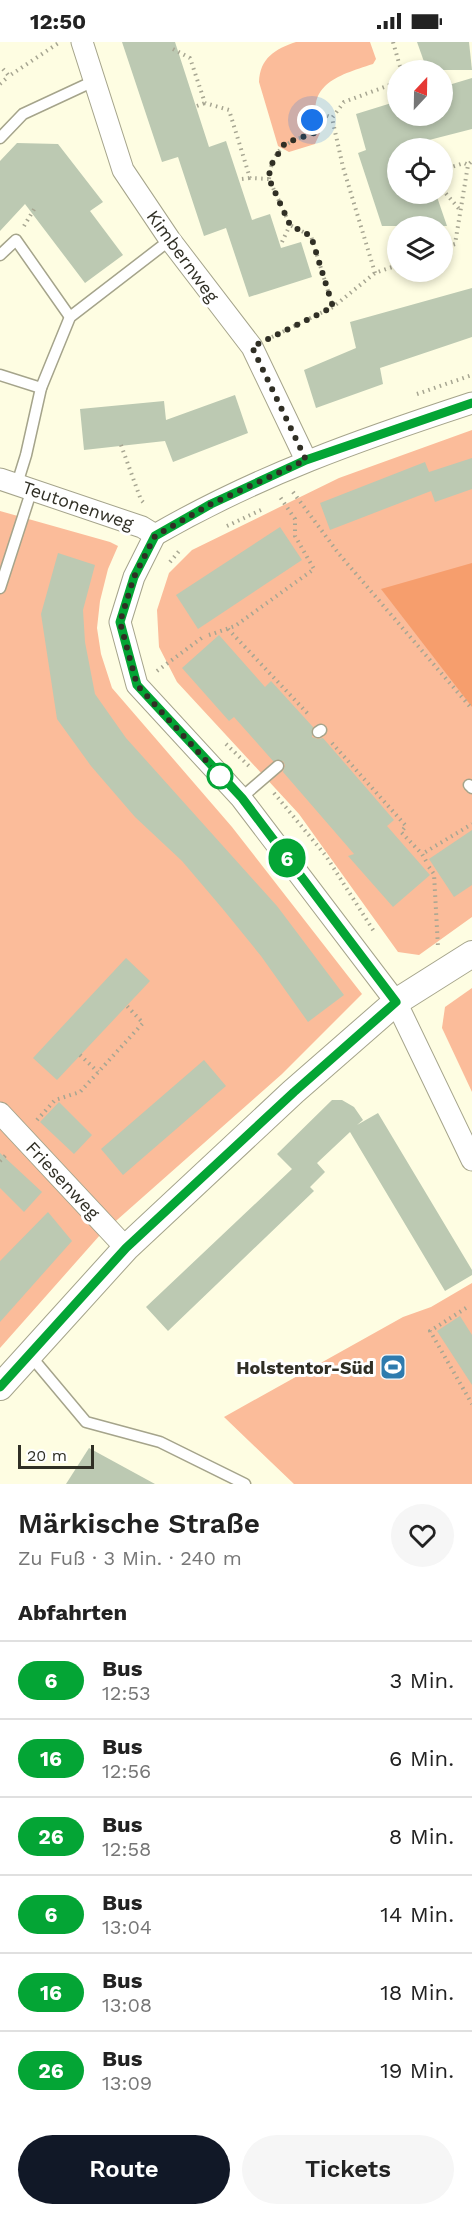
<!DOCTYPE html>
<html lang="de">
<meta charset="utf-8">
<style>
body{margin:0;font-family:"Work Sans",sans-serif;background:#f6f6f6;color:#222;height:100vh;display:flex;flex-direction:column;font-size:22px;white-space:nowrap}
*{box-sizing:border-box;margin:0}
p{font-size:20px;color:#767676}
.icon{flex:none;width:33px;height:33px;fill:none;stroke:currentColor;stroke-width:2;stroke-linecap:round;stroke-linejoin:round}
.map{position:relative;height:1442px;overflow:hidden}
.drawer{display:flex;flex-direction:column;background:#fff;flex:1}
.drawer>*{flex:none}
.badge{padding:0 12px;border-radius:20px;font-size:21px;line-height:39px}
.needle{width:39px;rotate:22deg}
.tools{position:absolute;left:387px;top:18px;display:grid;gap:12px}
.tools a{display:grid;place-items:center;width:66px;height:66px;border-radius:50%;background:#fff;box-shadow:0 3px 9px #0003;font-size:30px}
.scale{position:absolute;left:18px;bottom:15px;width:76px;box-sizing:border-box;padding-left:6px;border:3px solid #302f25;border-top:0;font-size:16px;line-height:21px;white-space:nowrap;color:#302f25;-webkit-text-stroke:4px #fff;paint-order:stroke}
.you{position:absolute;width:30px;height:30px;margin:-15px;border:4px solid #fff;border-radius:50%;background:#1a73e8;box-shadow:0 0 0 9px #1a73e833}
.map>.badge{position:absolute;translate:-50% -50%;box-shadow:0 0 0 3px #fff}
h2{padding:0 18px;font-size:22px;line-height:54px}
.round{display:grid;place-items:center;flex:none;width:63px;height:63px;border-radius:32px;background:#f6f6f6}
.head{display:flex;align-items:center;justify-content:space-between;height:102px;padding:0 18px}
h1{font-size:28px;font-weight:600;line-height:45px}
.cta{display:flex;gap:12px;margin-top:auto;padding:12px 18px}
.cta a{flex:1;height:69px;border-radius:36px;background:#111827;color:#fff;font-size:24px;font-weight:600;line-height:69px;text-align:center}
.cta a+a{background:#f6f6f6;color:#222}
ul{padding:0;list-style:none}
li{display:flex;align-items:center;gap:18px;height:78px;padding:0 18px;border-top:2px solid #e0e0e0}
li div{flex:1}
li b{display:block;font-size:22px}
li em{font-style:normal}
li .badge{min-width:66px;font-weight:700;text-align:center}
.status{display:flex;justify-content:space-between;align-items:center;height:42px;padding:0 30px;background:#fff;direction:ltr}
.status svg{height:16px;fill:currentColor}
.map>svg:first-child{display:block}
</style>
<div class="status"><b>12:50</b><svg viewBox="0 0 49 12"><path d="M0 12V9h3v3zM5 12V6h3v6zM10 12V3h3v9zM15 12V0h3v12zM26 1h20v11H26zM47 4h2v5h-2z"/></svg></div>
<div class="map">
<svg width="472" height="1442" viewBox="0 0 472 1442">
<rect width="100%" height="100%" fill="#fefde2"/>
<g fill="#fbbc9a">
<path d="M 296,0 L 370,0 L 376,17 L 373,22 C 336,34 303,43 320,91 L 315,102 L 289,110 L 278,104 L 259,40 C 260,16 275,7 296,0 Z"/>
<path d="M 472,388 L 472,875 L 419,913 L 398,910 L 299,772 L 177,640 L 159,605 L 157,568 L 169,531 L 192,508 L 339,436 Z"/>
<path d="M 0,469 L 110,500 L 118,504 L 108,527 L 100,559 L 97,586 L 101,612 L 112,646 L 232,785 L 362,952 L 282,1032 L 100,1193 L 0,1306 Z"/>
<path d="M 472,946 L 472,1050 L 442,986 L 445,965 Z"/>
<path d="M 472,1241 L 472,1442 L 294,1442 L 224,1375 L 403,1275 L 431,1265 Z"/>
</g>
<path fill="#f69e6d" d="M 472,521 L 472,665 L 381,547 Z"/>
<g fill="#bcc9b2">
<path d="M 122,0 L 175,0 L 209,105 L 226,99 L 252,178 L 270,172 L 281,206 L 301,200 L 312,235 L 249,255 L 226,186 L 204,194 L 178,115 L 162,120 Z"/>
<path d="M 417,0 L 469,0 L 472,28 L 427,28 Z"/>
<path d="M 472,36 L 472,87 L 398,106 L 398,152 L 436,152 L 447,184 L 382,184 L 358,111 L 366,108 L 356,72 L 398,59 L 398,74 L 442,74 L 442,45 Z"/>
<path d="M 17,101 L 58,102 L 103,160 L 90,169 L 123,213 L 85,241 L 25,162 L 0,189 L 0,119 Z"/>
<path d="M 472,246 L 472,295 L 380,326 L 383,342 L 316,366 L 304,328 L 356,306 L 350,280 Z"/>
<path d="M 235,353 L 248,391 L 173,420 L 165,399 L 84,408 L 80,367 L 164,359 L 166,378 Z"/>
<path d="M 472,416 L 472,447 L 435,460 L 431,449 L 330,488 L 320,461 L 425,420 L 429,430 Z"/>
<path d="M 280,485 L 302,518 L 198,587 L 176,553 Z"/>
<path d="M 58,511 L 95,523 L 83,568 L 85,600 L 95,652 L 126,696 L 277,864 L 344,953 L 308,980 L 261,914 L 222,866 L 182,819 L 135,775 L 91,724 L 57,677 L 41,572 Z"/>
<path d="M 219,593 L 265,645 L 271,639 L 313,685 L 312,695 L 318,697 L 323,696 L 394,778 L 387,784 L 430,833 L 393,865 L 348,814 L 354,812 L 283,730 L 285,723 L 283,719 L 273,719 L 234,675 L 229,679 L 182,626 Z"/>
<path d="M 472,788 L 472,843 L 454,855 L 429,817 Z"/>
<path d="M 126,916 L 150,939 L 57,1038 L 33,1016 Z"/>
<path d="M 204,1018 L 226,1044 L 123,1133 L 101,1107 Z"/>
<path d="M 332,1058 L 342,1058 L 354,1065 L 363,1078 L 357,1083 L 378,1071 L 472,1228 L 472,1233 L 445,1249 L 350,1090 L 317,1121 L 325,1130 L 310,1145 L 314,1149 L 168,1289 L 146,1265 L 292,1127 L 277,1112 Z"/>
<path d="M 59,1060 L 92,1093 L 74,1112 L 40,1080 Z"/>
<path d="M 0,1111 L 42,1150 L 24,1170 L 0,1146 Z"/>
<path d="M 48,1170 L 72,1199 L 0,1280 L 0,1219 Z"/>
<path d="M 460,1274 L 472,1293 L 472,1343 L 437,1289 Z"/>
<path d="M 89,1406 L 155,1442 L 66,1442 Z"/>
</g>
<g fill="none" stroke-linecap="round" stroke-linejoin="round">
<g stroke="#a5a48b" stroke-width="13">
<g id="service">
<path d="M 0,96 L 23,72 L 94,39"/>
<path d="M 0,213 L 16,198 L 70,275"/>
<path d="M 0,333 L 41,346"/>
<path d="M 17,442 L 26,413 L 41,346 L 70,275 L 170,198"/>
<path d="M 0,546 L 32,447"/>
<path d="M 318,690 L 321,688"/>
<path d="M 469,743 L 472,746"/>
<path d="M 241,756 L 278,724"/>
<path d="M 29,1312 L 86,1380 L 160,1400 L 245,1442"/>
</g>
</g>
<g stroke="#a5a48b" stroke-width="23">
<g id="minor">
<path d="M 82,0 L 123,128 L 170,198 L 252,305 L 306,418"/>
<path d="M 0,437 L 142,485 L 155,493"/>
<path d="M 155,493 L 134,535 L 120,580 L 137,643 L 241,756 L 396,960 L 472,1118"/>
<path d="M 155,493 C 259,433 359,398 472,361"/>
<path d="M 0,1071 L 126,1206"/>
</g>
</g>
<g stroke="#a5a48b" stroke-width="28">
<path id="tertiary" d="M 0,1345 L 126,1206 L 293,1050 L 396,960 L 472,912"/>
</g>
<g stroke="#a7a692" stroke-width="4" stroke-dasharray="1.5 4.5" stroke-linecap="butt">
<path d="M 393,0 L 401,28"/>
<path d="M 173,7 L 190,16 L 205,61 L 229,68 L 250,136 L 269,137 L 290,183 L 311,194 L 333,265"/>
<path d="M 3,27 L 9,34 L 60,0"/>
<path d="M 0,42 L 9,34"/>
<path d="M 197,64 L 205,61"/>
<path d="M 420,105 L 421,106"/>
<path d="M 442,128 L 464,121 L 468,123"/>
<path d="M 242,137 L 250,136"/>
<path d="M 269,137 C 272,105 288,100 314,91 L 310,66 L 332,76"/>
<path d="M 442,147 L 460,168"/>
<path d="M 24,184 L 36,164"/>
<path d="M 282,200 L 290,183"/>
<path d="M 442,206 L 455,202 L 468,123 L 472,119"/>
<path d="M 375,231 L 343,125 L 332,76 L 344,60 L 398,40"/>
<path d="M 272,295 L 333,265 L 375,231 L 398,223"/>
<path d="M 417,352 L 472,333"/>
<path d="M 121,403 L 141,458 L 144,461"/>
<path d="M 293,450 L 339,512 L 472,667"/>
<path d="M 227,484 L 261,468"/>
<path d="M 170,520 L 180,508"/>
<path d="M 228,587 L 310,674"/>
<path d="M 209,593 L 235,584 L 314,527 L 295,494 L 295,477 L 280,455"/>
<path d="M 157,629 L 203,595"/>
<path d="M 332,701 L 406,784 L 401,790 L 422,812"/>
<path d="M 226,702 L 251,726"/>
<path d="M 274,751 L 326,814 L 375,891"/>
<path d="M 426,819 L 422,812 L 472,782"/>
<path d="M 429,825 L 434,832 L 438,905"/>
<path d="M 80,1013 L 98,1030"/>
<path d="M 37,1078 L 55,1058 L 80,1050 L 143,981 L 127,964"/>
<path d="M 0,1119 L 8,1111"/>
<path d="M 466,1266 L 430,1289 L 472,1362"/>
</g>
<use href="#service" stroke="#fff" stroke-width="10"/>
<use href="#minor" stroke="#fff" stroke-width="21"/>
<use href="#tertiary" stroke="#fff" stroke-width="26"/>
</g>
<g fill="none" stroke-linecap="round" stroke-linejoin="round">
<g stroke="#fff" stroke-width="14">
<path id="line" d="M 0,1345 L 126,1206 L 294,1050 L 396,960 L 242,756 L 137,643 L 120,580 L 134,535 L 155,494 L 211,462 L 306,418 L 472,361"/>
</g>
<use href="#line" stroke="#04a535" stroke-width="9"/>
<path stroke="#302f25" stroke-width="6" stroke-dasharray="0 10.8" d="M 220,734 L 137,643 L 120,580 L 134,535 L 155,494 L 211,462 L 306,418 L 252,305 L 333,265 L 311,194 L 290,183 L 269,137 L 270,125 L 285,101 L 314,91 L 312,78"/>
</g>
<defs>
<g id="stadium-square" transform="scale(1.35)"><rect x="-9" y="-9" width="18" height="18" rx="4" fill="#2f7bae" stroke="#fff"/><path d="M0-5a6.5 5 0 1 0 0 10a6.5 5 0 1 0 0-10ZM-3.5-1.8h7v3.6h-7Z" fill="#fff"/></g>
</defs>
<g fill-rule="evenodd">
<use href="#stadium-square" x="393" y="1325"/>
</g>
<circle fill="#fff" stroke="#04a535" stroke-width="3" cx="220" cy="734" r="12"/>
<g text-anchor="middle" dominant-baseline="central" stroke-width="6" stroke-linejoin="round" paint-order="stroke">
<g font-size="18" fill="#302f25" stroke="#fff">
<text transform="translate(183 214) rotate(54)">Kimbernweg</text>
<text transform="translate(78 463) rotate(19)">Teutonenweg</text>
<text transform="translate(63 1138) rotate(47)">Friesenweg</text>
</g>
<g font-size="18" font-weight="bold" fill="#302f25" stroke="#fff" text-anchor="end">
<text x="374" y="1325">Holstentor-Süd</text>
</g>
</g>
</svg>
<div class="tools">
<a><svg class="needle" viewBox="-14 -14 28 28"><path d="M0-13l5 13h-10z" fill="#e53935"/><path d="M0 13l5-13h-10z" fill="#767676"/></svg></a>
<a><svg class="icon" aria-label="locate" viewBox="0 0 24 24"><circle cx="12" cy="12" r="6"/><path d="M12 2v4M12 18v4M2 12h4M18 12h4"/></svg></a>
<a><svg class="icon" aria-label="layers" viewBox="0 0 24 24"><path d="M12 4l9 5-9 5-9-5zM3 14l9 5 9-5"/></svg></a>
</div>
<div class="scale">20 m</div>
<div class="you" style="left:312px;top:78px"></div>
<b class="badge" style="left:287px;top:816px;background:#04a535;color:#fff">6</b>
</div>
<section class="drawer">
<div class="head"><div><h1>Märkische Straße</h1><p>Zu Fuß · 3 Min. · 240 m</p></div><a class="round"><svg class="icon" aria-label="heart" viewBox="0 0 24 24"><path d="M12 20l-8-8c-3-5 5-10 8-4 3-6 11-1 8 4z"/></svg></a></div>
<h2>Abfahrten</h2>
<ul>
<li><span class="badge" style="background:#04a535;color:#fff">6</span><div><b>Bus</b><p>12:53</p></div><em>3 Min.</em></li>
<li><span class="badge" style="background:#04a535;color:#fff">16</span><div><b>Bus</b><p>12:56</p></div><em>6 Min.</em></li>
<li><span class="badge" style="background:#04a535;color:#fff">26</span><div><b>Bus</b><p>12:58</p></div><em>8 Min.</em></li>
<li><span class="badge" style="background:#04a535;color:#fff">6</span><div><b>Bus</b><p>13:04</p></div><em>14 Min.</em></li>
<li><span class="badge" style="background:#04a535;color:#fff">16</span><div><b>Bus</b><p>13:08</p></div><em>18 Min.</em></li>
<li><span class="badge" style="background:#04a535;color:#fff">26</span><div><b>Bus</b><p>13:09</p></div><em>19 Min.</em></li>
</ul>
<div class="cta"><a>Route</a><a>Tickets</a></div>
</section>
